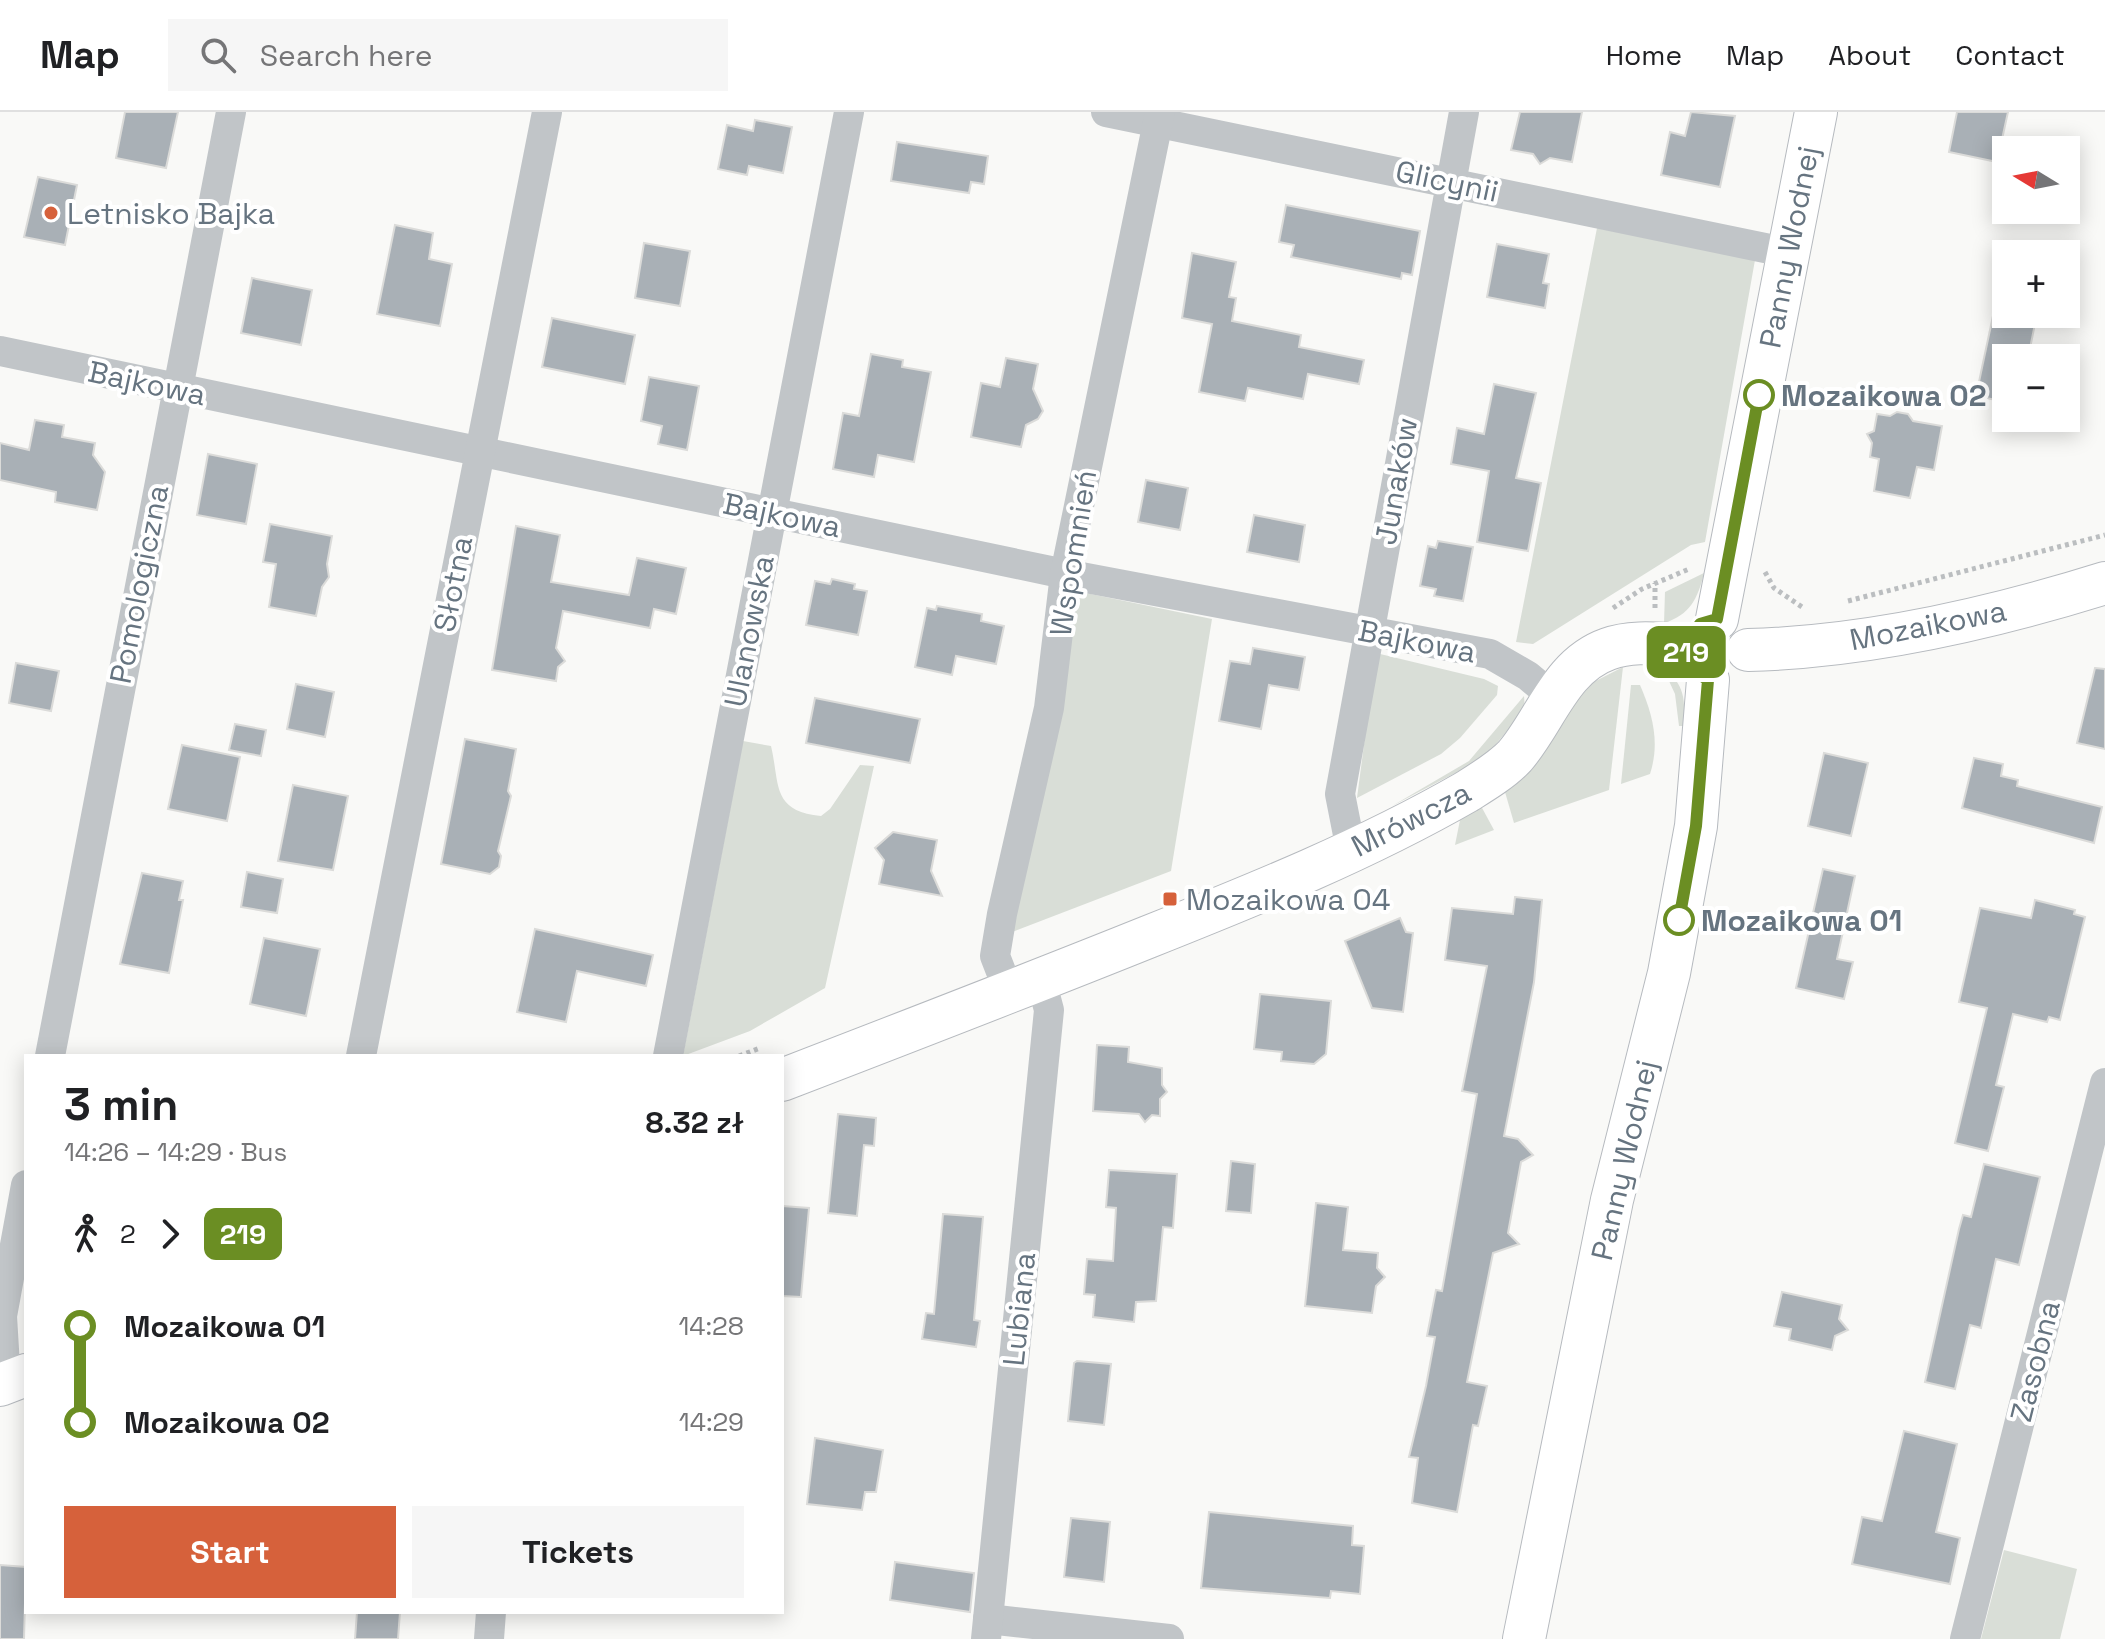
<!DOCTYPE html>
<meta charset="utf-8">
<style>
body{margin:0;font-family:"Space Grotesk",sans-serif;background:#f6f6f6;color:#202124;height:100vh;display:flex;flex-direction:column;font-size:30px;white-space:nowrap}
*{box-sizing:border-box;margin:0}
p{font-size:26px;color:#757577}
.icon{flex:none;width:44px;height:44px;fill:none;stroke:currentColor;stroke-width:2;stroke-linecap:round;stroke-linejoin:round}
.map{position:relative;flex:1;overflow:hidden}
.sheet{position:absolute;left:24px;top:942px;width:760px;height:560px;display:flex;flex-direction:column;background:#fff;border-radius:0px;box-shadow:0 4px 20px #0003}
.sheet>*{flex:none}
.badge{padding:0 16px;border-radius:12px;font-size:28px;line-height:52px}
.needle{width:52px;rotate:280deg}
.controls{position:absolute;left:1992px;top:24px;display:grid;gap:16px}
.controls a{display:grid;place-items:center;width:88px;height:88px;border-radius:0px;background:#fff;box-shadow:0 4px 20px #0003;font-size:40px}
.map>.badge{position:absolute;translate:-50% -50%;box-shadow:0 0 0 4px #fff}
.legs{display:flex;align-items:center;gap:12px;height:88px;padding:0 40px;font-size:26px}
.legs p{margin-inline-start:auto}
.overview{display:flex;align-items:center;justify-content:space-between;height:136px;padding:0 40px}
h1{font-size:44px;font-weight:800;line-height:60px}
.cta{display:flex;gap:16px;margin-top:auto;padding:16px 40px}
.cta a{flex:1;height:92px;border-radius:0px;background:#d6613b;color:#fff;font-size:32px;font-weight:800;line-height:92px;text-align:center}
.cta a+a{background:#f6f6f6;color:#202124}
ul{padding:0 40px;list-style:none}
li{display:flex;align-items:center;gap:28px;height:96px;font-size:30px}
li i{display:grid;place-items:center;width:12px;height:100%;margin:0 10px;background:currentColor}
li i::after{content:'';width:20px;height:20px;margin:-10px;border:6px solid;border-radius:50%;background:#fff}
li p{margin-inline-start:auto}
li:first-child i{background:linear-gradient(#0000 50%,currentColor 0)}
li:last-child i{background:linear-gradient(currentColor 50%,#0000 0)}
header{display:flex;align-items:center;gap:48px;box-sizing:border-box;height:112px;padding:0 40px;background:#fff;border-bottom:2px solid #e0e0e0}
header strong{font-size:38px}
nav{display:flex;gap:44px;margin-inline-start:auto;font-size:28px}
.search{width:560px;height:72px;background:#f6f6f6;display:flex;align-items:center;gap:20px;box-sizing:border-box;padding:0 28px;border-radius:0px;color:#757577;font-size:30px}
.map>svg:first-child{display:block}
</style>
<header>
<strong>Map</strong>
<div class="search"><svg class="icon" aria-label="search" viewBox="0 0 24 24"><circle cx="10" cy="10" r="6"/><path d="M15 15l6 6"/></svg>Search here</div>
<nav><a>Home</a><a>Map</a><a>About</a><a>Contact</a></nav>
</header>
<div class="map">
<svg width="2105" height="1527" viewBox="0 0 2105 1527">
<rect width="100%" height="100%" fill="#f9f9f7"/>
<g fill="#d9ded7">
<path d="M 1597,116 L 1755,148 L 1705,430 L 1691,433 L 1533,532 L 1516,530 Z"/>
<path d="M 1704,461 C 1698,486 1690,503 1664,511 L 1665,480 Z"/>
<path d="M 1081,480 L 1212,507 L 1171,759 L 1012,820 L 1076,487 Z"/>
<path d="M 1376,541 L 1484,567 L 1498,574 L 1497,583 L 1460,626 L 1441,642 L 1357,686 Z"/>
<path d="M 1623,555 L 1609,678 L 1514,711 L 1505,680 L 1582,576 Z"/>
<path d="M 1663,556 C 1685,572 1686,589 1683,614 L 1679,614 L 1675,582 Z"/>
<path d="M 1631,573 L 1640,573 C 1653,603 1660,631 1650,662 L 1621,672 Z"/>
<path d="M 1524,584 L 1525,598 L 1484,646 L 1392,694 L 1469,649 Z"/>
<path d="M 743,629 L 771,634 C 780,672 771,699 821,704 L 830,697 L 860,653 L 874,654 L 825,876 L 750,919 L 683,944 Z"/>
<path d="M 1481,694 L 1494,718 L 1455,733 L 1460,708 Z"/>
<path d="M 2004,1438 L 2077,1457 L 2060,1527 L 1981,1527 Z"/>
</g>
<g fill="#a9b0b6" stroke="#dbdbd9" stroke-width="2">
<path d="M 125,0 L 178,0 L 166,56 L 116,46 Z"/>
<path d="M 1520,0 L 1582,0 L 1572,50 L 1550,46 L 1540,52 L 1533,42 L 1511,38 Z"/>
<path d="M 1691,0 L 1735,4 L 1720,75 L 1661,63 L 1670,20 L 1685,24 Z"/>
<path d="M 1957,0 L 2008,0 L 1997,50 L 1949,40 Z"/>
<path d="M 755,8 L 792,15 L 783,61 L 749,54 L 747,63 L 718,57 L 727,13 L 753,19 Z"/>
<path d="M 897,30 L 988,44 L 984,72 L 971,70 L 969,81 L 891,69 Z"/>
<path d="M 38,65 L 77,73 L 65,133 L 24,125 Z"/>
<path d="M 1286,93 L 1420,119 L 1412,163 L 1402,161 L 1401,167 L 1291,145 L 1294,133 L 1279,130 Z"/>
<path d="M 395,113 L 433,121 L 429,147 L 452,152 L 440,214 L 377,202 Z"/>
<path d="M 644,131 L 690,139 L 680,194 L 635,186 Z"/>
<path d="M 1497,132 L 1549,142 L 1543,171 L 1549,172 L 1545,196 L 1487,185 Z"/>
<path d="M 1192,141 L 1236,150 L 1229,185 L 1236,186 L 1232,209 L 1301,223 L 1299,235 L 1364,248 L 1359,272 L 1308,262 L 1303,287 L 1248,276 L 1245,289 L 1199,280 L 1212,212 L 1182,206 Z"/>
<path d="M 252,166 L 312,178 L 301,233 L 241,221 Z"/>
<path d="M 1994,199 L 2037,202 L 2028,246 L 2006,246 L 2006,290 L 1976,284 Z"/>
<path d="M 552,206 L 635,223 L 625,272 L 542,255 Z"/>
<path d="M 871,242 L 903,248 L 902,255 L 931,260 L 914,350 L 878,343 L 874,365 L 833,357 L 843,301 L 859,304 Z"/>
<path d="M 1006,246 L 1038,252 L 1033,277 L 1043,299 L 1038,307 L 1026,313 L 1021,335 L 971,325 L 981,271 L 1000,275 Z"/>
<path d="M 649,265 L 699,274 L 687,338 L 658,332 L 662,314 L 641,309 Z"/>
<path d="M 1494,272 L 1536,281 L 1516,366 L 1541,371 L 1528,439 L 1477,430 L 1489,359 L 1451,352 L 1457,316 L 1484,322 Z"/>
<path d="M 1897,300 L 1908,302 L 1913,309 L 1942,314 L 1934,358 L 1917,355 L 1910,386 L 1874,379 L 1879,347 L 1870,345 L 1872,331 L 1867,322 L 1874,319 L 1877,302 L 1890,304 Z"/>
<path d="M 35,308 L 64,313 L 62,325 L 95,331 L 93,343 L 105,360 L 97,398 L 55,390 L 56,380 L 0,368 L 0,331 L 29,338 Z"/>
<path d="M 208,342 L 257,352 L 246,412 L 197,403 Z"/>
<path d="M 1146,368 L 1188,376 L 1180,418 L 1138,410 Z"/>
<path d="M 1254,403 L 1305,413 L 1299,450 L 1247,440 Z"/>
<path d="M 270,412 L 332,424 L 327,452 L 329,465 L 322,475 L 316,504 L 269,495 L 276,452 L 263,450 Z"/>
<path d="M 516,414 L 560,423 L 551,470 L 629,483 L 637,446 L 686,456 L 676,502 L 654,497 L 650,516 L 563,499 L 556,536 L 565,549 L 558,555 L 556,569 L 492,558 Z"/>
<path d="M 1438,429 L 1473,435 L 1463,489 L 1434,484 L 1436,477 L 1420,474 L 1428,434 L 1436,436 Z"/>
<path d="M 832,467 L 855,472 L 854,477 L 867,479 L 858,523 L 806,513 L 815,469 L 830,472 Z"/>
<path d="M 937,494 L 982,502 L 981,509 L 1004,514 L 996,552 L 956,544 L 952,563 L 915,555 L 927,496 L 936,498 Z"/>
<path d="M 1253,536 L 1305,545 L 1299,578 L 1269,573 L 1261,617 L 1219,609 L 1230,549 L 1250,552 Z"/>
<path d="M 16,551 L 59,559 L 51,599 L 9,591 Z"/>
<path d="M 2095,556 L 2105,557 L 2105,637 L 2077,631 Z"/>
<path d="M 296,572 L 334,580 L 325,625 L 287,617 Z"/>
<path d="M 815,586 L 920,607 L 910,651 L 806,631 Z"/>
<path d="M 235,612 L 266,618 L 261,644 L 229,638 Z"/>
<path d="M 465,627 L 516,637 L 508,679 L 511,684 L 498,739 L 501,744 L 499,755 L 490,762 L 441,752 Z"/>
<path d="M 182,633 L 240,645 L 227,709 L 168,697 Z"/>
<path d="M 1824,641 L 1868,651 L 1851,724 L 1808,714 Z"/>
<path d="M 1974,646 L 2003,652 L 2001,664 L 2018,668 L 2017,674 L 2102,695 L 2094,731 L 1962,696 Z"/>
<path d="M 293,673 L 348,684 L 333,758 L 278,749 Z"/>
<path d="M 893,720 L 937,728 L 931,759 L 942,784 L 879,772 L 884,748 L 875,736 Z"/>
<path d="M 1823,757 L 1855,764 L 1837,847 L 1853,850 L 1844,887 L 1796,876 Z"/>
<path d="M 247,760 L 283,767 L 277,801 L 241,795 Z"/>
<path d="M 142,761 L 183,769 L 179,788 L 183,788 L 169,861 L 120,852 Z"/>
<path d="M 1515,785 L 1542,788 L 1534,870 L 1504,1024 L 1518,1027 L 1533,1043 L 1521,1050 L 1508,1121 L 1519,1132 L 1493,1141 L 1467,1270 L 1487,1274 L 1478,1314 L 1473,1313 L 1457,1400 L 1412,1391 L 1418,1346 L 1409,1345 L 1426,1274 L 1435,1225 L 1427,1224 L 1436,1178 L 1442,1179 L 1477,982 L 1462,979 L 1487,854 L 1445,848 L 1452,796 L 1513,802 Z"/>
<path d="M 2035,788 L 2075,798 L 2074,802 L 2085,805 L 2060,908 L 2049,905 L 2047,910 L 2013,902 L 1996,973 L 2004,975 L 1988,1039 L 1955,1031 L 1987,896 L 1959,890 L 1980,796 L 2031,806 Z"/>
<path d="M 1400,806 L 1406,820 L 1413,821 L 1403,900 L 1372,896 L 1345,829 Z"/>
<path d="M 535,817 L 653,843 L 646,874 L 577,859 L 566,910 L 517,900 Z"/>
<path d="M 264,826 L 320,837 L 306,904 L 250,892 Z"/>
<path d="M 1260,882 L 1331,889 L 1326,942 L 1314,952 L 1281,949 L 1282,940 L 1254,937 Z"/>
<path d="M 1097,933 L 1129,935 L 1128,950 L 1162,956 L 1162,973 L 1167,980 L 1160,987 L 1160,1004 L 1152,1003 L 1145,1010 L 1139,1002 L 1093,999 Z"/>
<path d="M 838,1002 L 876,1006 L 874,1034 L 864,1033 L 857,1104 L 828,1101 Z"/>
<path d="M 1231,1049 L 1255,1052 L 1251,1101 L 1226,1099 Z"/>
<path d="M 1984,1052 L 2040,1065 L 2019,1153 L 1996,1147 L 1981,1216 L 1970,1213 L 1955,1277 L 1925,1270 L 1959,1117 L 1963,1103 L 1971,1105 Z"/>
<path d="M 1109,1058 L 1177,1062 L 1173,1116 L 1163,1115 L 1156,1189 L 1136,1190 L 1134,1210 L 1093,1205 L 1095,1183 L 1084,1182 L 1087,1147 L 1113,1149 L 1116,1096 L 1106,1095 Z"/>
<path d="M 1316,1091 L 1348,1095 L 1343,1138 L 1378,1141 L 1377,1156 L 1385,1165 L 1376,1174 L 1372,1201 L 1305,1194 Z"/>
<path d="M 782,1094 L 809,1096 L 801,1185 L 782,1184 Z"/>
<path d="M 943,1102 L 983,1105 L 974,1208 L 980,1209 L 976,1235 L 922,1227 L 926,1201 L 934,1202 Z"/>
<path d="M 1782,1180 L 1842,1193 L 1839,1207 L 1848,1218 L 1835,1224 L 1832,1238 L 1789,1228 L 1791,1217 L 1774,1214 Z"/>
<path d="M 1077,1249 L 1111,1252 L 1104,1313 L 1068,1309 L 1074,1251 Z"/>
<path d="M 1904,1319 L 1957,1332 L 1936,1420 L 1960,1426 L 1950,1472 L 1852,1452 L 1862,1405 L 1882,1409 Z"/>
<path d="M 815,1326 L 883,1338 L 876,1380 L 865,1380 L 862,1398 L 807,1392 Z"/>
<path d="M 1209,1400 L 1353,1414 L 1352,1433 L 1364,1434 L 1360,1482 L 1331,1479 L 1330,1486 L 1201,1476 Z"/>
<path d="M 1071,1406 L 1110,1410 L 1104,1470 L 1064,1465 Z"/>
<path d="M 895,1450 L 974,1461 L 970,1500 L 890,1488 Z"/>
<path d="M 0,1453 L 26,1455 L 24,1527 L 0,1527 Z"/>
<path d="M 357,1500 L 400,1500 L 398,1527 L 355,1527 Z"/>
</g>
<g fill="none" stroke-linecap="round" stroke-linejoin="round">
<g stroke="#b6babf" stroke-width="44">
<g id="secondary">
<path d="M 1717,507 L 1816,0"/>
<path d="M 1748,538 C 1868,535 1990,507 2105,471"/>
<path d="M 782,968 C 904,921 1026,874 1148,825 C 1256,782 1365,738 1466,680 C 1482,670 1502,658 1515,644 C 1546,608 1560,554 1608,537 C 1632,528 1661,532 1686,533"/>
<path d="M 0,1273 L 26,1263"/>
<path d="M 1524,1527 L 1612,1088 L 1669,861 L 1696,714 L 1708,568"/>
</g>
</g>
<g stroke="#bbbec0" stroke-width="5" stroke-dasharray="4 4" stroke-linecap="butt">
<path d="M 1765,460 L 1774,476 L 1802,495"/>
<path d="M 1848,489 L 2105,423"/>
<path d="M 1613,496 L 1642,477 L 1689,457"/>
<path d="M 1655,496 L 1655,471"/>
<path d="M 739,944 L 760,936"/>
</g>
<g stroke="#c1c5c8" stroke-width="30">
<path d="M 1106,0 L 1789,141"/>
<path d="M 0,239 L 1065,462 L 1490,542 L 1528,564 L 1553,585"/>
<path d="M 1351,738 L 1340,682 L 1464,0"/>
<path d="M 1009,880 L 995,844 L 1002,802 L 1049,596 L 1065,462 L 1160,0"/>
<path d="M 50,944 L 231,0"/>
<path d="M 361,944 L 547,0"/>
<path d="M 668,944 L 849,0"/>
<path d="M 6,1271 L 2,1204 L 26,1073"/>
<path d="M 988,1507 L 1169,1527"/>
<path d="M 489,1527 L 491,1500"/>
<path d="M 986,1527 L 1049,898 L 1041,868"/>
<path d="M 1965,1527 L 2105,971"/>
</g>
<use href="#secondary" stroke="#fff" stroke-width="42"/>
</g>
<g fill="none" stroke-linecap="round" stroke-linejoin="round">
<g stroke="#fff" stroke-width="18">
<path id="line-1" d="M 1679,808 L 1696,714 L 1708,568 L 1693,558 L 1686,533 L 1700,512 L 1717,507 L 1759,283"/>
</g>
<use href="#line-1" stroke="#6b8e23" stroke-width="12"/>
</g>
<g fill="#d6613b" stroke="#fff" stroke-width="3">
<circle cx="51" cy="101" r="8"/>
<rect x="1162" y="779" width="16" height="16" rx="4"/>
</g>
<g fill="#fff" stroke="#6b8e23" stroke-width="4">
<circle cx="1759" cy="283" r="14"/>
<circle cx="1679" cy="808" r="14"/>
</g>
<g text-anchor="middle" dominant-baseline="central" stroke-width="8" stroke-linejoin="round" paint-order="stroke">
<g font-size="30" fill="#667480" stroke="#fff">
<text transform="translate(1447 69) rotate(12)">Glicynii</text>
<text transform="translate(1789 135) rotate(-79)">Panny Wodnej</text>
<text transform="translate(147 271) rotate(12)">Bajkowa</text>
<text transform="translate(1396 369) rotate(-80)">Junaków</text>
<text transform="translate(782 403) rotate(12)">Bajkowa</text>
<text transform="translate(1073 441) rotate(-81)">Wspomnień</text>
<text transform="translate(139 472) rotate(-79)">Pomologiczna</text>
<text transform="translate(453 472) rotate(-79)">Słotna</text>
<text transform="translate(1928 513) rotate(-11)">Mozaikowa</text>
<text transform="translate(749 519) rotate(-79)">Ulanowska</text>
<text transform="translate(1417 529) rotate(11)">Bajkowa</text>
<text transform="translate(1411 707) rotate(-27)">Mrówcza</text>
<text transform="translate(1624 1048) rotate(-77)">Panny Wodnej</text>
<text transform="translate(1019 1197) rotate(-84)">Lubiana</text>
<text transform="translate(2035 1249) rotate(-76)">Zasobna</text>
</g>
<g font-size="30" fill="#667480" stroke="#fff" text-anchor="start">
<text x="67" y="101">Letnisko Bajka</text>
<text x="1186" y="787">Mozaikowa 04</text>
</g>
<g font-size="30" font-weight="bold" fill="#667480" stroke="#fff" text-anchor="start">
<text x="1781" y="283">Mozaikowa 02</text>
<text x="1701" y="808">Mozaikowa 01</text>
</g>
</g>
</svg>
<div class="controls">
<a><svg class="needle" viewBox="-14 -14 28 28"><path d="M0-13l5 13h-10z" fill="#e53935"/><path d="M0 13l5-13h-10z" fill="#757577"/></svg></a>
<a>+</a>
<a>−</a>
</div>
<b class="badge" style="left:1686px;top:540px;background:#6b8e23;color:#fff">219</b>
<section class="sheet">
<div class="overview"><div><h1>3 min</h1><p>14:26 – 14:29 · Bus</p></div><b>8.32 zł</b></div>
<div class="legs"><svg class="icon" aria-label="walk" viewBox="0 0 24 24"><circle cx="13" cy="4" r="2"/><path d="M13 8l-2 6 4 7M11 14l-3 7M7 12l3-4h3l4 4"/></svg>2<svg class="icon" aria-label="forward" viewBox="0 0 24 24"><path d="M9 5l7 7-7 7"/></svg><b class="badge" style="background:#6b8e23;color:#fff">219</b></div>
<ul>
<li><i style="color:#6b8e23"></i><b>Mozaikowa 01</b><p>14:28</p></li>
<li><i style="color:#6b8e23"></i><b>Mozaikowa 02</b><p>14:29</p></li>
</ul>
<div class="cta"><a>Start</a><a>Tickets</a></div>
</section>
</div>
